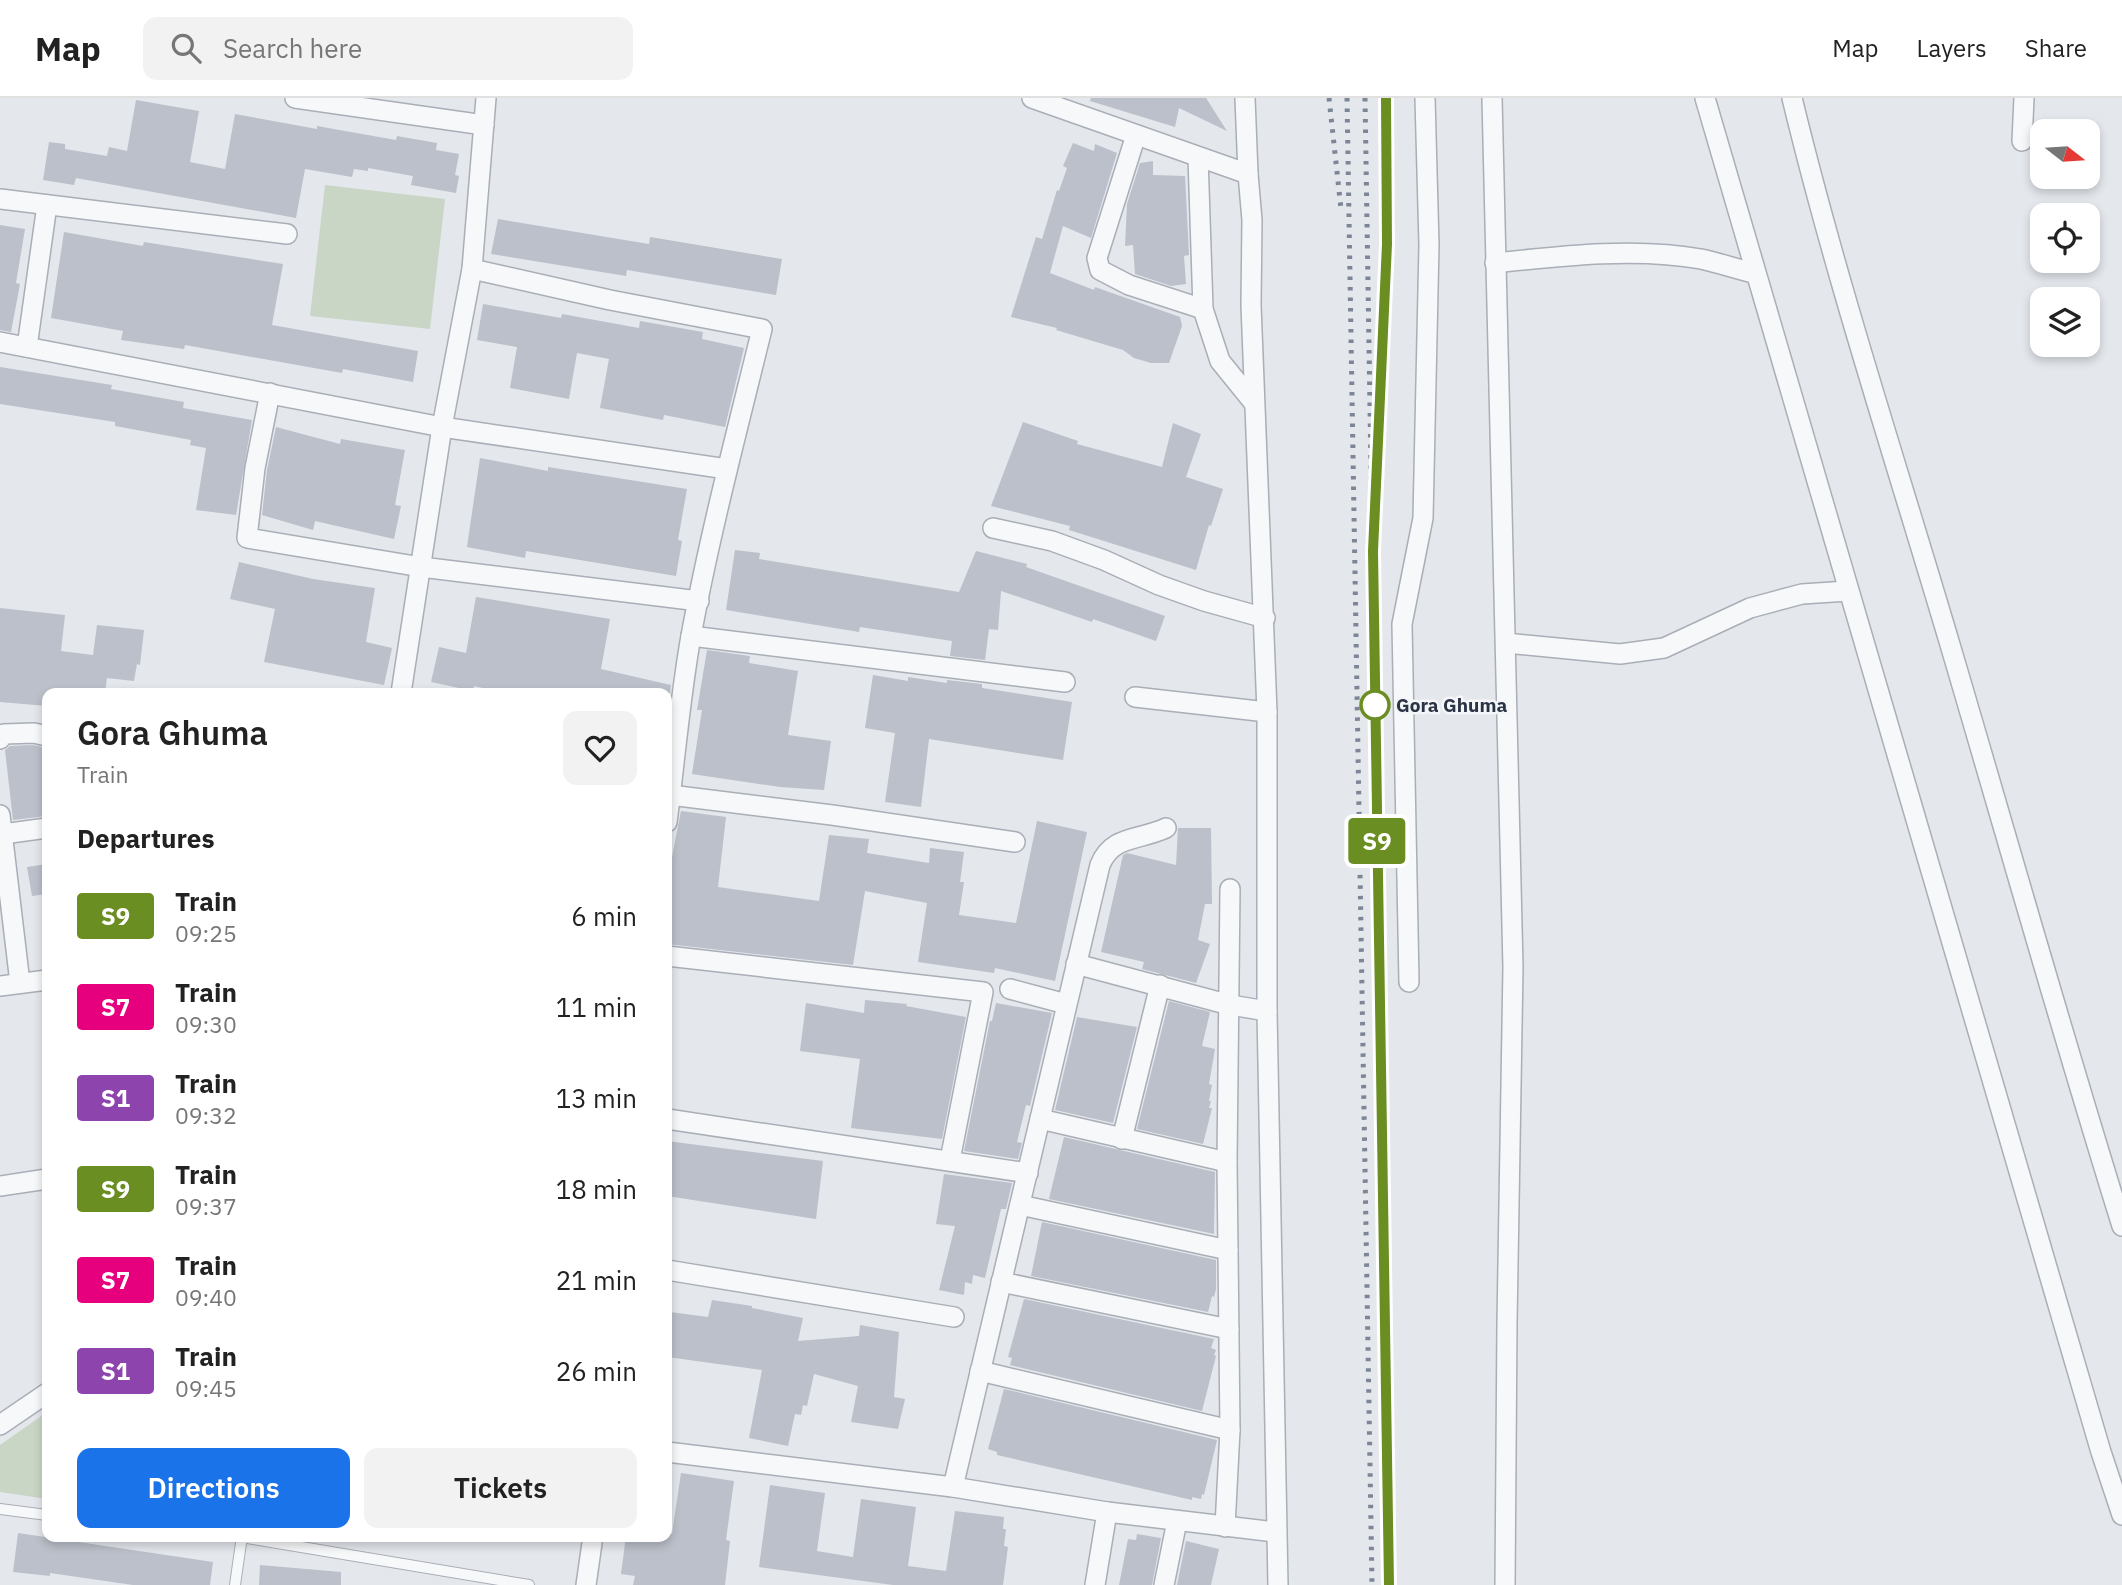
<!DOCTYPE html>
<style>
body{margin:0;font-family:"IBM Plex Sans",sans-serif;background:#f2f2f2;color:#222;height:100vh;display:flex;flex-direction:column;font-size:26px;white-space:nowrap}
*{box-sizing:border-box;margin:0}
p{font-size:23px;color:#767676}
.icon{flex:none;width:38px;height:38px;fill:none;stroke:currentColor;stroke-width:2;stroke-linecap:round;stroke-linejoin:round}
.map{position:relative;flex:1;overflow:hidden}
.drawer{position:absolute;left:42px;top:590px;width:630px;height:854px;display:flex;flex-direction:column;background:#fff;border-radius:14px;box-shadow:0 4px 10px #0003}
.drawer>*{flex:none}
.badge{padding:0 14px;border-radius:5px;font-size:24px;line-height:46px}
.needle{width:46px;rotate:107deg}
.fabs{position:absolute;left:2030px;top:21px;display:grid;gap:14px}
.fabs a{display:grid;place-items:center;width:70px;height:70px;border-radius:14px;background:#fff;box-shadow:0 4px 10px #0003;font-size:35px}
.map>.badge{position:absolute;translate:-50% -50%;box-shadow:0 0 0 4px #fff}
h2{padding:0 35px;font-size:26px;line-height:63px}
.round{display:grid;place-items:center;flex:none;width:74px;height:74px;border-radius:14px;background:#f2f2f2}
.summary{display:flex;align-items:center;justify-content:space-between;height:119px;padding:0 35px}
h1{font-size:33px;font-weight:600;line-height:52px}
.action{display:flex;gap:14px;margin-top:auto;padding:14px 35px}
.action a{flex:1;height:80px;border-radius:14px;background:#1a73e8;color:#fff;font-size:28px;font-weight:600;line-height:80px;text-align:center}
.action a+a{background:#f2f2f2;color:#222}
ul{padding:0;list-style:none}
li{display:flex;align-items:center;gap:21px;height:91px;padding:0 35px}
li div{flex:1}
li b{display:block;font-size:26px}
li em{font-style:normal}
li .badge{min-width:77px;font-weight:700;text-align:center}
header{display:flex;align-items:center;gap:42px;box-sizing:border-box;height:98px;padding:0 35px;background:#fff;border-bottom:2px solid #e0e0e0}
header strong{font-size:33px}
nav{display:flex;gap:38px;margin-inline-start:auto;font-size:24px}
.search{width:490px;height:63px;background:#f2f2f2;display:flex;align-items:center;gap:18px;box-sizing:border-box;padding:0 24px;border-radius:14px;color:#767676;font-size:26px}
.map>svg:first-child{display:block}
</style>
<header>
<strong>Map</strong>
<div class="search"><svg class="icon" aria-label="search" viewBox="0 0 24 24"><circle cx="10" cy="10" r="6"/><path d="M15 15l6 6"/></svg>Search here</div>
<nav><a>Map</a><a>Layers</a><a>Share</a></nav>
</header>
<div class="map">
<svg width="2122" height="1487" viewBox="0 0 2122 1487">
<rect width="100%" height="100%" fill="#e4e7ec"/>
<g fill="#c9d6c5">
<path d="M 325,87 L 445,101 L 430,231 L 310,218 Z"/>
<path d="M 47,1314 L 47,1401 L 0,1394 L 0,1347 Z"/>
</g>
<g fill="#bbc0ca">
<path d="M 1091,0 L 1206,0 L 1227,33 L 1179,10 L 1175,29 L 1090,3 Z"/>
<path d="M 136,2 L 199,13 L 190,64 L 225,71 L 235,16 L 317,31 L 317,28 L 396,42 L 397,38 L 437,45 L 436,52 L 459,56 L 455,77 L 459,78 L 456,95 L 411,87 L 413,78 L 368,70 L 368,73 L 354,71 L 352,79 L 305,71 L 296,120 L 76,80 L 74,87 L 43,82 L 49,44 L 65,46 L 65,51 L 107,58 L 109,49 L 127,53 Z"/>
<path d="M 1073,45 L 1094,53 L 1095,46 L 1117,55 L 1091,140 L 1063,128 L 1050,175 L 1094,192 L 1095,189 L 1180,219 L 1182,228 L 1169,265 L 1151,265 L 1134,260 L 1123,252 L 1056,232 L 1057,230 L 1011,219 L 1036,139 L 1042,141 L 1057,92 L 1059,93 L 1067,70 L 1063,68 Z"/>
<path d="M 1153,63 L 1153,77 L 1185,78 L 1189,157 L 1184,158 L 1186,186 L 1171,188 L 1135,176 L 1133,147 L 1125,148 L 1127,106 L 1140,65 Z"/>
<path d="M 498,121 L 649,146 L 650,139 L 782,161 L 776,197 L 627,172 L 626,178 L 491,156 Z"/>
<path d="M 0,127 L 25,131 L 16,185 L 20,186 L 11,234 L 0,232 Z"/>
<path d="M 64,134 L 143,148 L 144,144 L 283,166 L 272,227 L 418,253 L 413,284 L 343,271 L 342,275 L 185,247 L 184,251 L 121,242 L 123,233 L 51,220 Z"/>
<path d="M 483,206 L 561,220 L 562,216 L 639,230 L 640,223 L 703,234 L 702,241 L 744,250 L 725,329 L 664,317 L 663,322 L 600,310 L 609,261 L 577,255 L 569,301 L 510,290 L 517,249 L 477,242 Z"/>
<path d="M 0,269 L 112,287 L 111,291 L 184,304 L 183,310 L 252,322 L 236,417 L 196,412 L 206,350 L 190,347 L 191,342 L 115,328 L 115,324 L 0,306 Z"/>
<path d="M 1023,324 L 1078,343 L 1077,346 L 1162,369 L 1173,325 L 1201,336 L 1186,379 L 1223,391 L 1211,428 L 1209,427 L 1196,472 L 1069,432 L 1070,428 L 991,408 Z"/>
<path d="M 276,329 L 340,346 L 341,341 L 405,352 L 395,407 L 401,408 L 394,441 L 315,423 L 313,432 L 262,417 L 267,372 Z"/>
<path d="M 480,360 L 548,373 L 548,369 L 687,391 L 678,442 L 682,443 L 676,478 L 526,453 L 525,460 L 467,449 Z"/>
<path d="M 735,452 L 760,455 L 759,461 L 959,494 L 976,453 L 1027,466 L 1026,469 L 1165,518 L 1156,543 L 1093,521 L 1092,524 L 1001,493 L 998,532 L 989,531 L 985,562 L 950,558 L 952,543 L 860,529 L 859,534 L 726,512 Z"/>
<path d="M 239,464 L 313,481 L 375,490 L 366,544 L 392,550 L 384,587 L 264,564 L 275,511 L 230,501 Z"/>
<path d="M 476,499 L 610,521 L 601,571 L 671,587 L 670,595 L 506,595 L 474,588 L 473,593 L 431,584 L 439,549 L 466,555 Z"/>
<path d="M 0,510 L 65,517 L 61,553 L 93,557 L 97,527 L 144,532 L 140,567 L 137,566 L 134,583 L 107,580 L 105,595 L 47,595 L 47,608 L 0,604 Z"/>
<path d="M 707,552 L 750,558 L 749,565 L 798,573 L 788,637 L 831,643 L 824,692 L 780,689 L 692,676 L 702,612 L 697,612 Z"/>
<path d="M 873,577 L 908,583 L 908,579 L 947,585 L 947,582 L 982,586 L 982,590 L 1072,604 L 1063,662 L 929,641 L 921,709 L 885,704 L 895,635 L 865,630 Z"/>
<path d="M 33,647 L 47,650 L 47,718 L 13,722 L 5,652 L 10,648 Z"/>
<path d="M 681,713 L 726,719 L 718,789 L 819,803 L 829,737 L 869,741 L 867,755 L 929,765 L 930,750 L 964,754 L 960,784 L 964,784 L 959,817 L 1016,825 L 1037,723 L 1087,734 L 1055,883 L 995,870 L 994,875 L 918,864 L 927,805 L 865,793 L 853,867 L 667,846 L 667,785 Z"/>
<path d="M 1178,730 L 1211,730 L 1212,806 L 1205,806 L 1198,842 L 1210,846 L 1196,885 L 1142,871 L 1144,864 L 1101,854 L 1123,757 L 1127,755 L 1176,767 Z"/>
<path d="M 47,766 L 47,796 L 32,798 L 27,769 Z"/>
<path d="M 865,902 L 907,906 L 906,908 L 966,919 L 942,1041 L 851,1030 L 860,961 L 800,953 L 806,905 L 864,915 Z"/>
<path d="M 1169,903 L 1210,914 L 1202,948 L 1215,951 L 1209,986 L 1212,987 L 1209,1003 L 1211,1003 L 1209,1010 L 1212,1010 L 1203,1046 L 1137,1031 Z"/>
<path d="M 996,905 L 1052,915 L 1030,1008 L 1026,1007 L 1017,1044 L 1022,1045 L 1018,1061 L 964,1053 L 990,923 L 992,923 Z"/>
<path d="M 1077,919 L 1137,929 L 1113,1025 L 1055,1012 Z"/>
<path d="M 1064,1039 L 1215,1074 L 1214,1136 L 1049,1101 Z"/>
<path d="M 667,1043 L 823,1063 L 816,1121 L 667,1098 Z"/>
<path d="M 944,1076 L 1012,1085 L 1006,1111 L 1001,1111 L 985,1180 L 973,1177 L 972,1186 L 965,1184 L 964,1197 L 939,1192 L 955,1128 L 936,1126 Z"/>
<path d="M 1042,1124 L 1216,1162 L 1216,1191 L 1214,1199 L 1212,1198 L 1208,1214 L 1031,1178 Z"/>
<path d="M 1024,1201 L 1214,1241 L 1211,1250 L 1216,1252 L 1214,1257 L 1216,1258 L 1202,1313 L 1010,1267 L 1012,1260 L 1008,1259 Z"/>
<path d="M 712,1202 L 752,1208 L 752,1210 L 803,1220 L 798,1243 L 859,1238 L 860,1227 L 899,1234 L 894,1299 L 905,1301 L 898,1331 L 851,1324 L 858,1288 L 814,1276 L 807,1308 L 803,1307 L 801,1317 L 795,1316 L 788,1348 L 749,1340 L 762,1272 L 667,1259 L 670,1214 L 708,1219 Z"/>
<path d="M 1004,1291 L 1217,1342 L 1204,1397 L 1202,1396 L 1201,1401 L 1192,1399 L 1192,1402 L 997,1357 L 997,1354 L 988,1351 Z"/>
<path d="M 681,1375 L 734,1383 L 726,1442 L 730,1443 L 725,1487 L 633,1487 L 635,1478 L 621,1476 L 626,1438 L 667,1438 L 667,1435 L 672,1436 Z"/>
<path d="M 770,1387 L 825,1395 L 817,1453 L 853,1459 L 861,1401 L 916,1409 L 908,1468 L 946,1473 L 955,1413 L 1004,1419 L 1003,1431 L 1006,1431 L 1004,1448 L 1008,1449 L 1003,1487 L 893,1487 L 759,1469 Z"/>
<path d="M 18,1435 L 213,1464 L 210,1487 L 133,1487 L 50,1475 L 50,1478 L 13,1474 Z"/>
<path d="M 1137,1436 L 1161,1440 L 1152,1487 L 1119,1487 L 1128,1441 L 1136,1442 Z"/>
<path d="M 1186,1443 L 1219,1451 L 1211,1487 L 1177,1487 Z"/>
<path d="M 260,1467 L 341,1474 L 341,1487 L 259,1487 Z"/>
</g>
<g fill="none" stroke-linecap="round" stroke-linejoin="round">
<g stroke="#a9aeb7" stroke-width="12">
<g id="lane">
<path d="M 0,1411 L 47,1417"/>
<path d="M 235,1438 L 529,1487"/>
<path d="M 235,1487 L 242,1438"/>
</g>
</g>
<g stroke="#a9aeb7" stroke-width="22">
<g id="street">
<path d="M 295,0 L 484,27"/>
<path d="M 1032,0 L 1248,76 L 1252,122 L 1251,207 L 1267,614 L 1267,913 L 1278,1487"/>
<path d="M 1245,0 L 1248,76"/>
<path d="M 1492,0 L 1513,869 L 1507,1225 L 1505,1487"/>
<path d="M 1705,0 L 2101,1354 L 2122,1417"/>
<path d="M 1792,0 C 1837,186 1897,367 1951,550 C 2008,743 2062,936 2122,1128"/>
<path d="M 1136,37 L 1097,160 L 1100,172 L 1129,187 L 1203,211"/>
<path d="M 2022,43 L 2024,0"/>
<path d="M 1198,59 L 1203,211 L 1220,263 L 1254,305"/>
<path d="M 0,101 L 287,136"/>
<path d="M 1495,165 C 1560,158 1636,149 1701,161 C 1719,165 1737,171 1754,175"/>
<path d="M 472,171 L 486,0"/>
<path d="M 0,244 L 442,329 L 727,371"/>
<path d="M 27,249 L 47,107"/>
<path d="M 270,295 L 255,370 L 247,440 L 421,469 L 699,503"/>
<path d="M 993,430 L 1052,443 L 1104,462 L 1159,487 L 1204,503 L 1265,520"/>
<path d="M 691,538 L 1065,584"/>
<path d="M 1506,545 L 1620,556 L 1664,550 L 1750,510 L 1802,496 L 1848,493"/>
<path d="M 401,595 L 442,329 L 472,171 L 610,202 L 762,231 C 737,333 710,435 691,538 C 680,600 675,662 667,724"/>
<path d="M 1135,599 L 1267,614"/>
<path d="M 0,641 L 4,636 L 34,635 L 47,638"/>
<path d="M 670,697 L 832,717 L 1015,744"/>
<path d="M 0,717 L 20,885"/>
<path d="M 3,736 L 47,730"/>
<path d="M 667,858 L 983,894 L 950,1062"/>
<path d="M 1076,866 L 1230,907 L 1267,913"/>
<path d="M 1409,884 L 1402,526 L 1423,420 L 1429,147 L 1425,0"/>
<path d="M 0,888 L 47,882"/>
<path d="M 1010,891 L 1066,906"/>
<path d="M 667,1021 L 1028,1075"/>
<path d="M 1040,1021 L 1227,1064"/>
<path d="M 1122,1041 L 1160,887"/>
<path d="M 0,1088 L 47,1081"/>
<path d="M 1020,1107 L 1228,1152"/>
<path d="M 667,1172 L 954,1219"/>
<path d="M 1001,1184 L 1229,1231"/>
<path d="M 980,1273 L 1230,1332"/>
<path d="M 0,1327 L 47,1295"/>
<path d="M 667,1354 L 953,1389 L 1107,1414 L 1095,1487"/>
<path d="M 953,1389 L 1100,767 C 1112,737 1138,743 1166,730"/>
<path d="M 1107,1414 L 1275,1434"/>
<path d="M 1225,1429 L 1230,1332 L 1227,1064 L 1230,791"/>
<path d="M 586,1487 L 593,1438"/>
<path d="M 1164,1487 L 1177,1423"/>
</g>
</g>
<use href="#lane" stroke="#f7f8fa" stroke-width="10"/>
<use href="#street" stroke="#f7f8fa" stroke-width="19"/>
<g stroke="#7d8696" stroke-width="5" stroke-dasharray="3.5 7" stroke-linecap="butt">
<path d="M 1329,0 L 1341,111"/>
<path d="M 1347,0 L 1372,1487"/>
<path d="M 1365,0 L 1389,1487"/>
<path d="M 1380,306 L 1387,146 L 1386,0"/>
</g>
</g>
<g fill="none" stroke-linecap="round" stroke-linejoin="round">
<g stroke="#fff" stroke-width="16">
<path id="line" d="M 1386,0 L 1387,146 L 1373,453 L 1389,1487"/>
</g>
<use href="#line" stroke="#6b8e23" stroke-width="10"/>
</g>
<circle fill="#fff" stroke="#6b8e23" stroke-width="3.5" cx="1375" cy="607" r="14"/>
<g text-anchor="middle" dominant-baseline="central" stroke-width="5" stroke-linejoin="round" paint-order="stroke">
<g font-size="19" font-weight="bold" fill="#2b3445" stroke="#f4f6f9" text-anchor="start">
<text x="1396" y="607">Gora Ghuma</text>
</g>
</g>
</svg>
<div class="fabs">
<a><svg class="needle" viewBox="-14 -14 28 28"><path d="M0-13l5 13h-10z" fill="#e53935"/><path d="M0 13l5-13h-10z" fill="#767676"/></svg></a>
<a><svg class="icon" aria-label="locate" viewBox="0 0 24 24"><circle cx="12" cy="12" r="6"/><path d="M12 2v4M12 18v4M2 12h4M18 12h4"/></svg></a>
<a><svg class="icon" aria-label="layers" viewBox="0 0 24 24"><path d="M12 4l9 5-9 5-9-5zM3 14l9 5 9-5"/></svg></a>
</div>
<b class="badge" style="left:1377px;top:743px;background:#6b8e23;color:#fff">S9</b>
<section class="drawer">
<div class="summary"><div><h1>Gora Ghuma</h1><p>Train</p></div><a class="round"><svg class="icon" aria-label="heart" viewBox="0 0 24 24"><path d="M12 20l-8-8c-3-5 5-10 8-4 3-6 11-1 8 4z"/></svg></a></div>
<h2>Departures</h2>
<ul>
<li><span class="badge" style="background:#6b8e23;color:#fff">S9</span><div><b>Train</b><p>09:25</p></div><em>6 min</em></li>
<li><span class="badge" style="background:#e6007e;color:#fff">S7</span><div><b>Train</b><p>09:30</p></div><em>11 min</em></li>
<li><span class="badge" style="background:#8e44ad;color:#fff">S1</span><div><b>Train</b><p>09:32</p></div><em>13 min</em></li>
<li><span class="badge" style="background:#6b8e23;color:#fff">S9</span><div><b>Train</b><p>09:37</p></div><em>18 min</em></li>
<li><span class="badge" style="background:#e6007e;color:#fff">S7</span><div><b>Train</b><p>09:40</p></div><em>21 min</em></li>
<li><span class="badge" style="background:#8e44ad;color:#fff">S1</span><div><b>Train</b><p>09:45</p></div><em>26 min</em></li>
</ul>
<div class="action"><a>Directions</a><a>Tickets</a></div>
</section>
</div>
